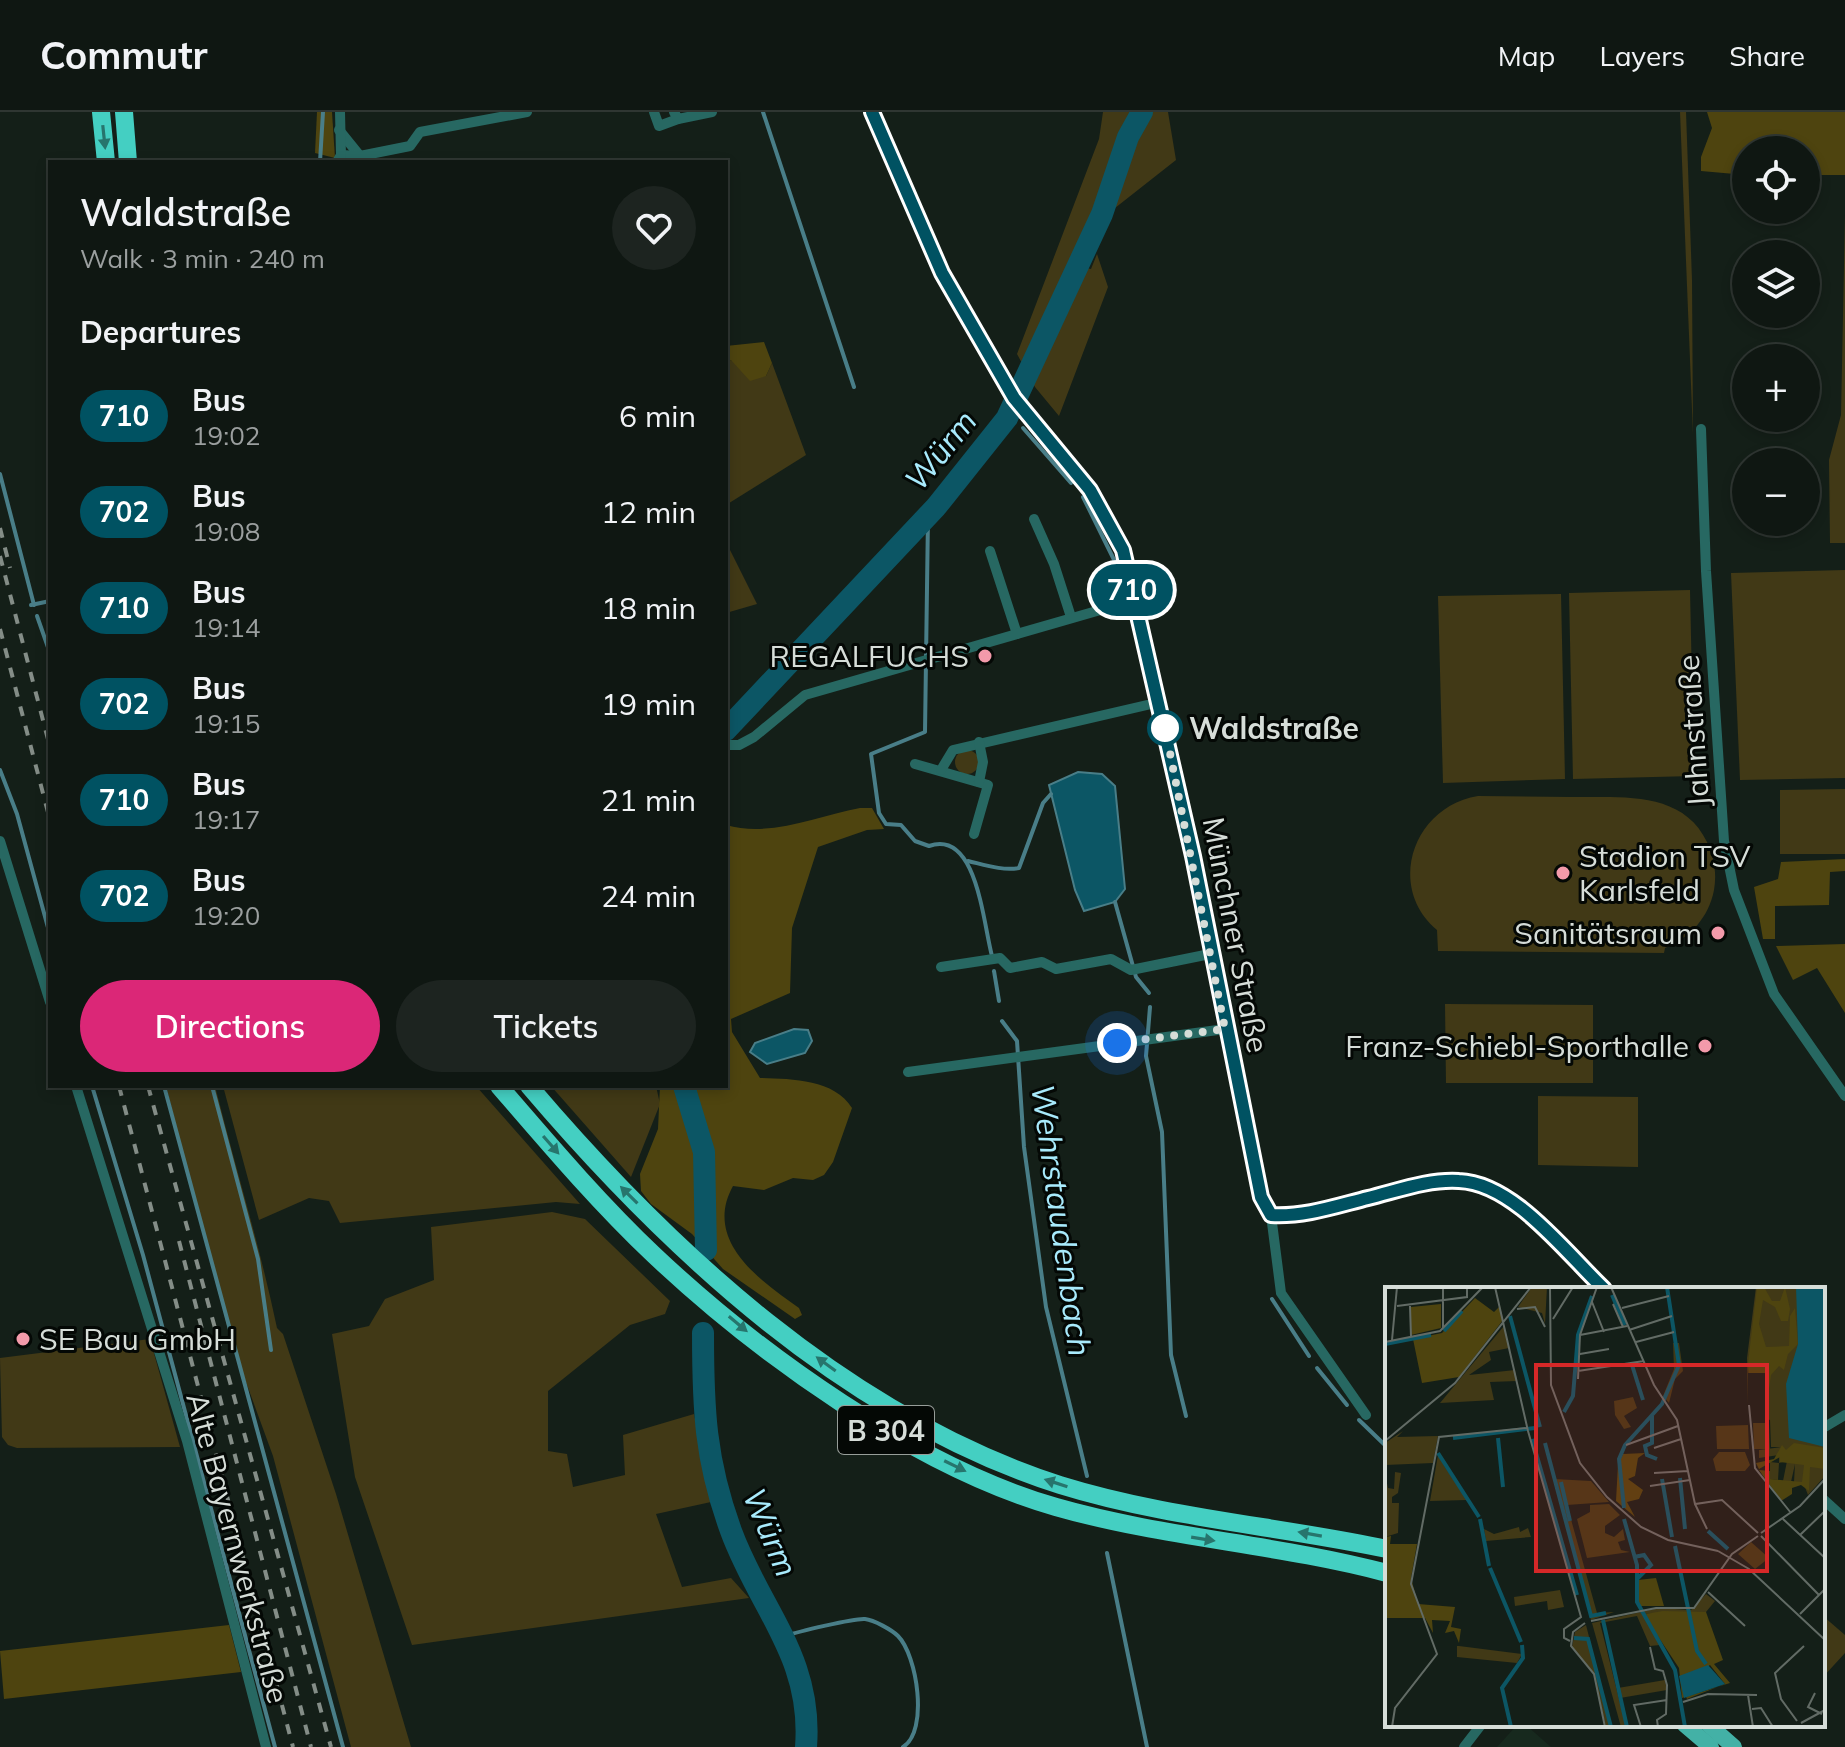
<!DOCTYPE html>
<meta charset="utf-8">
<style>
body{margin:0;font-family:Mulish,sans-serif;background:#1d2420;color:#f1f3f6;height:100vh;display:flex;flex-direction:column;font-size:30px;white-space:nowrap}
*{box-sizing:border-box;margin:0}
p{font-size:26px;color:#9b9f9f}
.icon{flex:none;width:44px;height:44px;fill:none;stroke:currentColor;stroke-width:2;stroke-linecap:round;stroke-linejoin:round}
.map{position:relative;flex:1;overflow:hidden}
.details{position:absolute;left:48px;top:48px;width:680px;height:928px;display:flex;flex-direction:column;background:#0f1712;border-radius:0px;box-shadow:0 4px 12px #0003,0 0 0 2px #2f3632}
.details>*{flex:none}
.badge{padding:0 16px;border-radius:26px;font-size:28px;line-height:52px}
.buttons{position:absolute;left:1732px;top:24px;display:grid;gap:16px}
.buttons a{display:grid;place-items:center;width:88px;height:88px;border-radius:50%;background:#0f1712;box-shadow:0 4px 12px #0003,0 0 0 2px #2f3632;font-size:40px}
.you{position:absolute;width:40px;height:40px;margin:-20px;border:6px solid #fff;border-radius:50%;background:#1a73e8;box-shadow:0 0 0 12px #1a73e833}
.map>.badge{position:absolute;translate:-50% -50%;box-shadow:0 0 0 4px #fff}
h2{padding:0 32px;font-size:30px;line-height:72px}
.round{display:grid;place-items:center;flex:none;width:84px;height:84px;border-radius:42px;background:#1d2420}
.headline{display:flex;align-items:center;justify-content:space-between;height:136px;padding:0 32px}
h1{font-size:38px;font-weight:600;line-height:60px}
.button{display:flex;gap:16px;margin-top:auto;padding:16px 32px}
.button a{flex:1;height:92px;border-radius:48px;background:#db2777;color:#fff;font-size:32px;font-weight:600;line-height:92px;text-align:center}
.button a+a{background:#1d2420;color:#f1f3f6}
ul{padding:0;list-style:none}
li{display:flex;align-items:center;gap:24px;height:96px;padding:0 32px}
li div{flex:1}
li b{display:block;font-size:30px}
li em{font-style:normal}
li .badge{min-width:88px;font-weight:700;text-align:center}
header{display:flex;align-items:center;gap:48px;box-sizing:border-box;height:112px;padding:0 40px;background:#0f1712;border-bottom:2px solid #2f3632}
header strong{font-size:38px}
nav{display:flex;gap:44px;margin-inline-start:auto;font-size:28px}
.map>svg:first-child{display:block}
</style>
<header>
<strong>Commutr</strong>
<nav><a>Map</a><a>Layers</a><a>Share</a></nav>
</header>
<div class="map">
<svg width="1845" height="1635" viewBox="0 0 1845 1635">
<rect width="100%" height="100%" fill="#141f18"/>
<path fill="#17291e" d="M 1517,1613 L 1526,1613 L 1551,1635 L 1497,1635 Z"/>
<g fill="#413916">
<path d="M 1103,0 L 1168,0 L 1176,48 L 1115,96 L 1106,109 L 1086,156 L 1091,157 L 1097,142 L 1108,175 L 1059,304 L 1035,275 L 1017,242 L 1099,27 Z"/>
<path d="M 1680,0 L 1686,0 L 1692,168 L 1693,322 Z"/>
<path d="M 1845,103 L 1845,431 L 1830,431 L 1829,348 L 1841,303 Z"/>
<path d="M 731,248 L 766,264 L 772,251 L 806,343 L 726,393 L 726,250 Z"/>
<path d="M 726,430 L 757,492 L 726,501 Z"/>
<path d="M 1845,458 L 1845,666 L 1740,668 L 1731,461 Z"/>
<path d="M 1690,478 L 1694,664 L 1573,667 L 1569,481 Z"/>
<path d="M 1561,482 L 1565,667 L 1443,671 L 1438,484 Z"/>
<circle cx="967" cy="650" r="12"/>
<path d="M 1845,677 L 1845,742 L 1780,742 L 1780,678 Z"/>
<path d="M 1478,684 C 1508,684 1539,685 1570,685 C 1618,686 1682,677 1707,730 C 1714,745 1717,761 1714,778 C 1709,805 1690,826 1665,836 L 1664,841 L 1438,839 L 1437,818 C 1385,774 1414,694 1478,684 Z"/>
<path d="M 1445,892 L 1593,893 L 1593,971 L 1446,971 Z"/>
<path d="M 166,974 L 215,974 C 235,1055 260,1134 277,1216 L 283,1222 L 336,1382 L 411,1635 L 351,1635 L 273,1344 L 231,1229 Z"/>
<path d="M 223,974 L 476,974 L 580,1092 L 556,1090 L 340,1111 L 329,1089 L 309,1086 L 259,1108 Z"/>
<path d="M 551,974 L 656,974 L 660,992 L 631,1065 Z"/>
<path d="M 1538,984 L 1638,985 L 1638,1055 L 1538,1053 Z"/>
<path d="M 552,1100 L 585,1107 L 670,1189 L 665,1202 L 630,1213 L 548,1279 L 548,1339 L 567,1342 L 573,1375 L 625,1363 L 623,1323 L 694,1302 L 711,1390 L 656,1402 L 682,1475 L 731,1466 L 749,1486 L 412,1533 L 355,1365 L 332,1222 L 369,1214 L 385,1187 L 434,1168 L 431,1115 Z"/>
<path d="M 150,1227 L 180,1335 L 17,1336 L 8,1333 L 2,1325 L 0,1246 Z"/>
<path d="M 1823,1504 L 1845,1523 L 1845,1541 L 1823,1565 Z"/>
</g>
<g fill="#4e440f">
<path d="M 317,0 L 332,0 L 335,46 L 315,41 Z"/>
<path d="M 1707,0 L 1845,0 L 1845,63 L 1806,63 L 1806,38 L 1746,38 L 1746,63 L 1701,59 L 1701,45 L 1712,16 Z"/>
<path d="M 764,230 L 772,251 L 766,264 L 750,269 L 731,248 L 726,250 L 726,234 Z"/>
<path d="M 860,696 L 872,696 L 884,717 L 867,718 L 818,735 L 792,816 L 790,881 L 731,907 L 732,920 L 760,966 C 791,967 834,967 852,996 L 833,1050 L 824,1063 L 813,1068 L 793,1066 L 764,1078 L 733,1074 C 703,1128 759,1168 799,1196 L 802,1203 L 795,1207 L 723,1157 L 692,1122 L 651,1092 L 641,1079 L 640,1062 L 658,1017 L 660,974 L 726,974 L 726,713 C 770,726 817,704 860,696 Z"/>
<path d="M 1845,747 L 1845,759 L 1830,760 L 1829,793 L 1775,794 L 1775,827 L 1763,827 L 1754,775 L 1778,767 L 1781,750 Z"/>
<path d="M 1845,832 L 1845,901 L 1817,856 L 1793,868 L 1776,834 Z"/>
<path d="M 229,1513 L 241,1560 L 4,1587 L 0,1539 Z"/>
</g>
<g fill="#0c5665" stroke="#497e88" stroke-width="2">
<path d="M 1078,660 L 1102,662 L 1115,674 L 1125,777 L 1115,790 L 1084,799 L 1075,778 L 1049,673 Z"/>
<path d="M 794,917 L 808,918 L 812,929 L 805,941 L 767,952 L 750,940 L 755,931 Z"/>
</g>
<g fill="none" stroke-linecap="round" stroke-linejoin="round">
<g stroke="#497e88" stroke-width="4">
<path d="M 763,0 L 854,275"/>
<path d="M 320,50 L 323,0"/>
<path d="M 1011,297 L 1014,302"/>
<path d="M 1023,316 L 1071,371"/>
<path d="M 0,362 L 34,493"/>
<path d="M 1083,385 L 1123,466"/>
<path d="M 928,404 L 925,620 L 871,642 L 879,701 L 886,712 L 901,713 L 915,729 L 929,734 C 977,717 983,811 992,844"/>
<path d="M 31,493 L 50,489"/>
<path d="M 1130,499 L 1149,575"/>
<path d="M 37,504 L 50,541"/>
<path d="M 0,658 L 17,702 L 50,823"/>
<path d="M 968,749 C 985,753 1003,759 1019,756 L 1043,691 L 1051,682"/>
<path d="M 1115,790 L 1136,865 L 1149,881"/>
<path d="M 994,859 L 999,889"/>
<path d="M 1150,895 L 1146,944 L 1162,1020 L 1171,1243 L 1186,1304"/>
<path d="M 1002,909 L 1017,929 L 1024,1035 L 1046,1195 L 1087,1364"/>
<path d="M 92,974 L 143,1143 L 275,1635"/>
<path d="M 164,974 L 343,1635"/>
<path d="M 212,974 L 258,1147 L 271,1238"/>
<path d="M 1272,1187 L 1309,1244"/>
<path d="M 1317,1256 L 1347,1293"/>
<path d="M 1359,1308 L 1387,1335"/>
<path d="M 1107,1441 L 1147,1635"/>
<path d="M 785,1524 C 797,1520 854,1506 865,1507 C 874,1508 892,1518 898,1524 C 917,1543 929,1619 903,1635"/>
</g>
<g stroke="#0c5665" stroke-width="22">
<path d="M 726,618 L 936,395 L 1007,306 L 1102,102 L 1128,25 L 1142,0"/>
<path d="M 684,974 L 704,1040 L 706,1138"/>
<path d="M 703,1221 C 703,1297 705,1348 731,1419 C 760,1498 813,1545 806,1635"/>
</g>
<g stroke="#276862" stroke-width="10">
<path d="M 654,0 L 659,14 L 678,7"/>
<path d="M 674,0 L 678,7 L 712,0"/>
<path d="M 872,0 L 942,161 L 1014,286 L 1090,378 L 1123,438 L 1193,744 L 1261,1085 L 1271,1103 C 1304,1105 1336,1094 1368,1086 C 1397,1079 1428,1067 1459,1069 C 1514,1071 1566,1140 1603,1177"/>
<path d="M 339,18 L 360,44"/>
<path d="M 341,43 L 360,44 L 410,34 L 420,20 L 527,0"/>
<path d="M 337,50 L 341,43 L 340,0"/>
<path d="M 1701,317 L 1706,459 L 1724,729 L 1734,778 L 1774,882 L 1845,984"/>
<path d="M 1034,407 L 1054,452 L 1071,505"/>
<path d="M 990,439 L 1017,522"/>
<path d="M 726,633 L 739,633 L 754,625 L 805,583 L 1135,488"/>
<path d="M 915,652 L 988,673 L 974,722"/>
<path d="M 941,658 L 953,638 L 1160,590"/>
<path d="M 979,670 L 983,650 L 979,630"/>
<path d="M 0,729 L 50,890"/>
<path d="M 941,855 L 1000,846 L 1010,856 L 1042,850 L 1056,857 L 1111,847 L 1131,858 L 1210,842"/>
<path d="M 908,960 L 1225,917"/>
<path d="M 76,974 L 187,1329 L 266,1635"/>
<path d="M 1271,1103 L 1281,1181 L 1366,1303"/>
<path d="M 1823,1316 L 1845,1303"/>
<path d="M 1823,1387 L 1845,1407"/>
<path d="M 1464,1635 L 1481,1613"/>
</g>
<g stroke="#43b1a6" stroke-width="16">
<path d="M 1685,1613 L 1711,1635"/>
<path d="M 1709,1613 L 1734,1635"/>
</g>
<g stroke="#44cfc2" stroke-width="18">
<path d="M 101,0 L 106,50"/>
<path d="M 124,0 L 128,50"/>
<path d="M 499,974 C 549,1032 599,1091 654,1143 C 759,1242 916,1355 1056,1395 C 1164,1426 1278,1432 1387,1461"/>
<path d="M 529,974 C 671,1141 848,1305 1060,1373 C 1166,1406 1279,1414 1387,1437"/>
</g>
<g stroke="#848d87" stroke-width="4" stroke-dasharray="10 10" stroke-linecap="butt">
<path d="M 0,416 L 10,456"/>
<path d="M 0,444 L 50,635"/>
<path d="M 0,517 L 50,708"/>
<path d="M 119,974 L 293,1635"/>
<path d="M 148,974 L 331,1635"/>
<path d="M 179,1129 L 311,1635"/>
</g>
</g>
<defs><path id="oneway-solid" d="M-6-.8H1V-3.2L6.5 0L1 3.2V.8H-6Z" transform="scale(2)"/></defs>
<g fill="#27756d">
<use href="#oneway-solid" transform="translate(104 25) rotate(84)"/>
<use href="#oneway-solid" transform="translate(551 1033) rotate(49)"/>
<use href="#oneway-solid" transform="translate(629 1083) rotate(-135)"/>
<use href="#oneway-solid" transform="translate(738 1212) rotate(40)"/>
<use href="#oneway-solid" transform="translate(826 1252) rotate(-144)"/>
<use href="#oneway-solid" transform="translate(955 1354) rotate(26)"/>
<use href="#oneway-solid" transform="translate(1056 1371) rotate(-162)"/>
<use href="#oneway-solid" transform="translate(1310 1422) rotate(-170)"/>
<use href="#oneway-solid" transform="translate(1203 1427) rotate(9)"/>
</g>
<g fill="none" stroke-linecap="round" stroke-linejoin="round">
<g stroke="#fff" stroke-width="18">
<path id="line" d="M 872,0 L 942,161 L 1014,286 L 1090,378 L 1123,438 L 1193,744 L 1261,1085 L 1271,1103 C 1304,1105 1336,1094 1368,1086 C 1397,1079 1428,1067 1459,1069 C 1514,1071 1566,1141 1604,1177"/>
</g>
<use href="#line" stroke="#005262" stroke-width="12"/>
<path stroke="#d6ddd8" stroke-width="8" stroke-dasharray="0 14.4" d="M 1117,931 L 1225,917 L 1165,616"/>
</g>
<g fill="#f39aaa" stroke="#040805" stroke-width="3">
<circle cx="985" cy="544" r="8"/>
<circle cx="1563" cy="761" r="8"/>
<circle cx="1718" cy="821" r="8"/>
<circle cx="1705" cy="934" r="8"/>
<circle cx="23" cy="1227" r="8"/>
</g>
<circle fill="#fff" stroke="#005262" stroke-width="4" cx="1165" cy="616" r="16"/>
<g text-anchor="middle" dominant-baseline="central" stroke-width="6" stroke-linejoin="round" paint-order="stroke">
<rect fill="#040805" stroke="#979d99" stroke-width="2" x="838" y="1294" width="96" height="48" rx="6"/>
<g font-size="28" font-weight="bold" fill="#d6ddd8">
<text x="886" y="1318">B 304</text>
</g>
<g font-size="30" fill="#d6ddd8" stroke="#040805" text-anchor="end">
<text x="969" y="544">REGALFUCHS</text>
<text x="1579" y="744" text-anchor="start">Stadion TSV<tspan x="1579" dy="34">Karlsfeld</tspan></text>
<text x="1702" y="821">Sanitätsraum</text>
<text x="1689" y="934">Franz-Schiebl-Sporthalle</text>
<text x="39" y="1227" text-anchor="start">SE Bau GmbH</text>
</g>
<g font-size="30" font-weight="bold" fill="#d6ddd8" stroke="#040805" text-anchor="start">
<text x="1189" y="616">Waldstraße</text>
</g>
<g font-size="30" fill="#d6ddd8" stroke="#040805">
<text transform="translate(1693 619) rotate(-94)">Jahnstraße</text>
<text transform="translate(1236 823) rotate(79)">Münchner Straße</text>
<text transform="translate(238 1436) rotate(75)">Alte Bayernwerkstraße</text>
</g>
<g font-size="32" font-style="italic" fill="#a8eafc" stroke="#040805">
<text transform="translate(940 338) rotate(-51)">Würm</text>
<text transform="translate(1062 1108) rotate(82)">Wehrstaudenbach</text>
<text transform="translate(771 1420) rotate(67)">Würm</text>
</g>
</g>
<g transform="translate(1385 1175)">
<rect width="440" height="440" fill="#141f18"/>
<path d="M 147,0 L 162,0 L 160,37 L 157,26 L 133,20 ZM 371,0 L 440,0 L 440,189 L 423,208 L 418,195 L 409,195 L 410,177 L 406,195 L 398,194 L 402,174 L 394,176 L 393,193 L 385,192 L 385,175 L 394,176 L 394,168 L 374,171 L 374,163 L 396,160 L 386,160 L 385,133 L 381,132 L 382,86 L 363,86 L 363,119 L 362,71 ZM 119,39 L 124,61 L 104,65 L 106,73 L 84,88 L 130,83 L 132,94 L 105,95 L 109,113 L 55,116 ZM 288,56 L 294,56 L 298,84 L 290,92 L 284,116 L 278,109 L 289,82 ZM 248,110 L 252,121 L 239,129 L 246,140 L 239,142 L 230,128 L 229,114 ZM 368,136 L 384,136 L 385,162 L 369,162 ZM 363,138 L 364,162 L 332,162 L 331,139 ZM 18,144 L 12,150 L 53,149 L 48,176 L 0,178 L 0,156 ZM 334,165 L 360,165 L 365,178 L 360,184 L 331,184 L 328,172 ZM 53,168 L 60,180 L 82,213 L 45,214 ZM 10,185 L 16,186 L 13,206 L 7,210 L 7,216 L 14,216 L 13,246 L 0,250 L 0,187 L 3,201 L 9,202 ZM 169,192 L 206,194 L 224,215 L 182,218 L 212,326 L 229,325 L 206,333 ZM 224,217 L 235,228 L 220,239 L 220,246 L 229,250 L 238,242 L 240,253 L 233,255 L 236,263 L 245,265 L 202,271 L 192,232 L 205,225 L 205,218 ZM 134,240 L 135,245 L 143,241 L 146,250 L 101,254 L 99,242 L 109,247 ZM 366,255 L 384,271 L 370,282 L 353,267 ZM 175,303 L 179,320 L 163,323 L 162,314 L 130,319 L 129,310 ZM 321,307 L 330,314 L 321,325 L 259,327 L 275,358 L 265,359 L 252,329 L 215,336 L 241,440 L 236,440 L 207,336 L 274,321 L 306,323 ZM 201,338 L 227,440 L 221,440 L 208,385 L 187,360 L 190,345 ZM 72,359 L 74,359 L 137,367 L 132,376 L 72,370 ZM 280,393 L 282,403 L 235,411 L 233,401 Z" fill="#413916"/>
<path d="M 372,0 L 379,0 L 387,14 L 395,14 L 400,0 L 405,22 L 403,34 L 396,34 L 390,20 L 378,13 L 374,37 L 381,60 L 404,59 L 405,29 L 410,21 L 413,57 L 403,67 L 399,83 L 394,79 L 386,88 L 382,116 L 382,86 L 364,86 L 363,76 ZM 90,11 L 109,25 L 115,19 L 118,33 L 74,90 L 37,96 L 28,52 L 57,46 ZM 56,17 L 56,41 L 26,48 L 26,20 ZM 409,156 L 440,161 L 440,182 L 425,180 L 424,204 L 416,198 L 407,201 L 407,207 L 396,214 L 374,183 L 385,184 L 385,192 L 417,195 L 419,178 L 395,175 L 395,170 L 374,182 L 371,176 L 389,172 L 397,158 L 401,163 ZM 260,166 L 253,171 L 250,189 L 243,192 L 258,203 L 254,212 L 242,215 L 250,230 L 231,214 L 233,177 L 238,167 ZM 6,249 L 5,257 L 32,257 L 26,291 L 33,317 L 70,320 L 66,340 L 76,342 L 74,356 L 69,344 L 60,346 L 65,334 L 47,333 L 48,346 L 40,331 L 0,331 L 0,250 ZM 271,291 L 279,319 L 254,319 L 253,293 ZM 278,324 L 321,325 L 338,373 L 329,377 L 345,396 L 297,411 L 294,381 L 262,333 L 261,327 ZM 325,378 L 340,397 L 302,412 L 297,401 Z" fill="#4e440f" fill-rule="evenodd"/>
<path d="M 411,0 L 440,0 L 440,160 L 404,151 L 401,97 L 413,57 ZM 323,378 L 340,397 L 299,411 L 294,389 Z" fill="#0c5665"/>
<path fill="none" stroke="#0c5665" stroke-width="4" d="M 227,8 L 240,38M 125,29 L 155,140M 59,44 L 77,24M 0,57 L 46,48M 247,78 L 258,113M 179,125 L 188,109 L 193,48 L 207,9M 267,129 L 267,156 L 260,159 L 262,168 L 272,172M 68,151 L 150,141M 113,151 L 118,200M 147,152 L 192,308M 160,156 L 206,329 L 221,326M 53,166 L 94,230M 295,191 L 300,242M 277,192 L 287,250M 176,195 L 185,234M 239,221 L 234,172 L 240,158 L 277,117 L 294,78 L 282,0M 95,232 L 104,279M 239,232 L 252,278 L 252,315 L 290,383 L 300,440M 323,244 L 343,262M 290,259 L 312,364 L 321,377M 249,270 L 259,268 L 266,278 L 252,292M 105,281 L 136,355M 218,333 L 242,440M 189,351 L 203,352 L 226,440M 126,440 L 117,401 L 138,371 L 137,358"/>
<path fill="none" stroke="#626b65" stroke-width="2" d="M 110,0 L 143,144 L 196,330 L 179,342 L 179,351 L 185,354M 165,0 L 166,98 L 195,176 L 222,210 L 256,240 L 283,253 L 333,264M 226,0 L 269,98 L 292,133 L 310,217 L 337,213 L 373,246M 12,1 L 36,0M 207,15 L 219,45M 228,17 L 238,40M 12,19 L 82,10 L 82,0M 25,19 L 26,50M 237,21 L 284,9M 132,22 L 150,20 L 160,40M 168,32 L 188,0M 58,41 L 58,0M 244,43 L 287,29M 195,48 L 242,39M 7,53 L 12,0M 0,55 L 55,44 L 98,0M 251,55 L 289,45M 195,67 L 224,62M 193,84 L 259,74M 193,92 L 195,48 L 212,0M 364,118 L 370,181 L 406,226M 0,154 L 70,96 L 146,0M 241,158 L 293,139M 269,161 L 296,152M 269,186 L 303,184M 265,199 L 305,193M 310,217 L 322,242M 398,232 L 440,271M 376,246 L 415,219 L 440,192M 415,248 L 440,224M 376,249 L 434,308M 333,264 L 364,282 L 440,353M 323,305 L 360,339M 415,327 L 440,302M 206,334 L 271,321 L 309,321 L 347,267 L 373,249M 200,336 L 188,345 L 186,359 L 209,387 L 220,440M 265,360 L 270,382 L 278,384 L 282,398 L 281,427 L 272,433 L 273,440M 430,406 L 423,420 L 437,427M 363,408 L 368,440M 298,415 L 323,407 L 372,408M 367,422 L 376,421 L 388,440M 412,434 L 396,412 L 390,386 L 419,359M 416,436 L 440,423M 7,440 L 10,421 L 52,367 L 26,297 L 54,150 L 142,141M 256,440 L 249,418 L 282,413M 308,440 L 351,440"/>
<path fill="#d62828" fill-opacity="0.15" stroke="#d62828" stroke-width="4" d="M 151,78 L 382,78 L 382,284 L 151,284 Z"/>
<rect width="440" height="440" fill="none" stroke="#d6ddd8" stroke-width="4"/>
</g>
</svg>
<div class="buttons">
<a><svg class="icon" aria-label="locate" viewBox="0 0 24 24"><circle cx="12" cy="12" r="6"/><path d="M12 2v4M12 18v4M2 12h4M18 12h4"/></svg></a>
<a><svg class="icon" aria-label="layers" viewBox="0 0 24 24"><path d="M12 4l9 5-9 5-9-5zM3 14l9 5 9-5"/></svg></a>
<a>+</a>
<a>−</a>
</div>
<div class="you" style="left:1117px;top:931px"></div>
<b class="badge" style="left:1132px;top:478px;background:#005262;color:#fff">710</b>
<section class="details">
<div class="headline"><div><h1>Waldstraße</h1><p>Walk · 3 min · 240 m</p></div><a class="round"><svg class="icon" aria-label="heart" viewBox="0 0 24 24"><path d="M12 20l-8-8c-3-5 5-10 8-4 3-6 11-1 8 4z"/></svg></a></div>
<h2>Departures</h2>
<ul>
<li><span class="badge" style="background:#005262;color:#fff">710</span><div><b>Bus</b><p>19:02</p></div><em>6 min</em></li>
<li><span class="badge" style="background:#005262;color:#fff">702</span><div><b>Bus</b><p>19:08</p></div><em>12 min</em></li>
<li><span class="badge" style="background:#005262;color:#fff">710</span><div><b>Bus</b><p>19:14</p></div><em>18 min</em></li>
<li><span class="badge" style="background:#005262;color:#fff">702</span><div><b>Bus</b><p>19:15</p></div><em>19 min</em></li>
<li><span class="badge" style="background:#005262;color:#fff">710</span><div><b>Bus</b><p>19:17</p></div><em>21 min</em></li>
<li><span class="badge" style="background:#005262;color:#fff">702</span><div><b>Bus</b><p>19:20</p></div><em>24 min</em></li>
</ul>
<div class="button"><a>Directions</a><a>Tickets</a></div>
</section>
</div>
